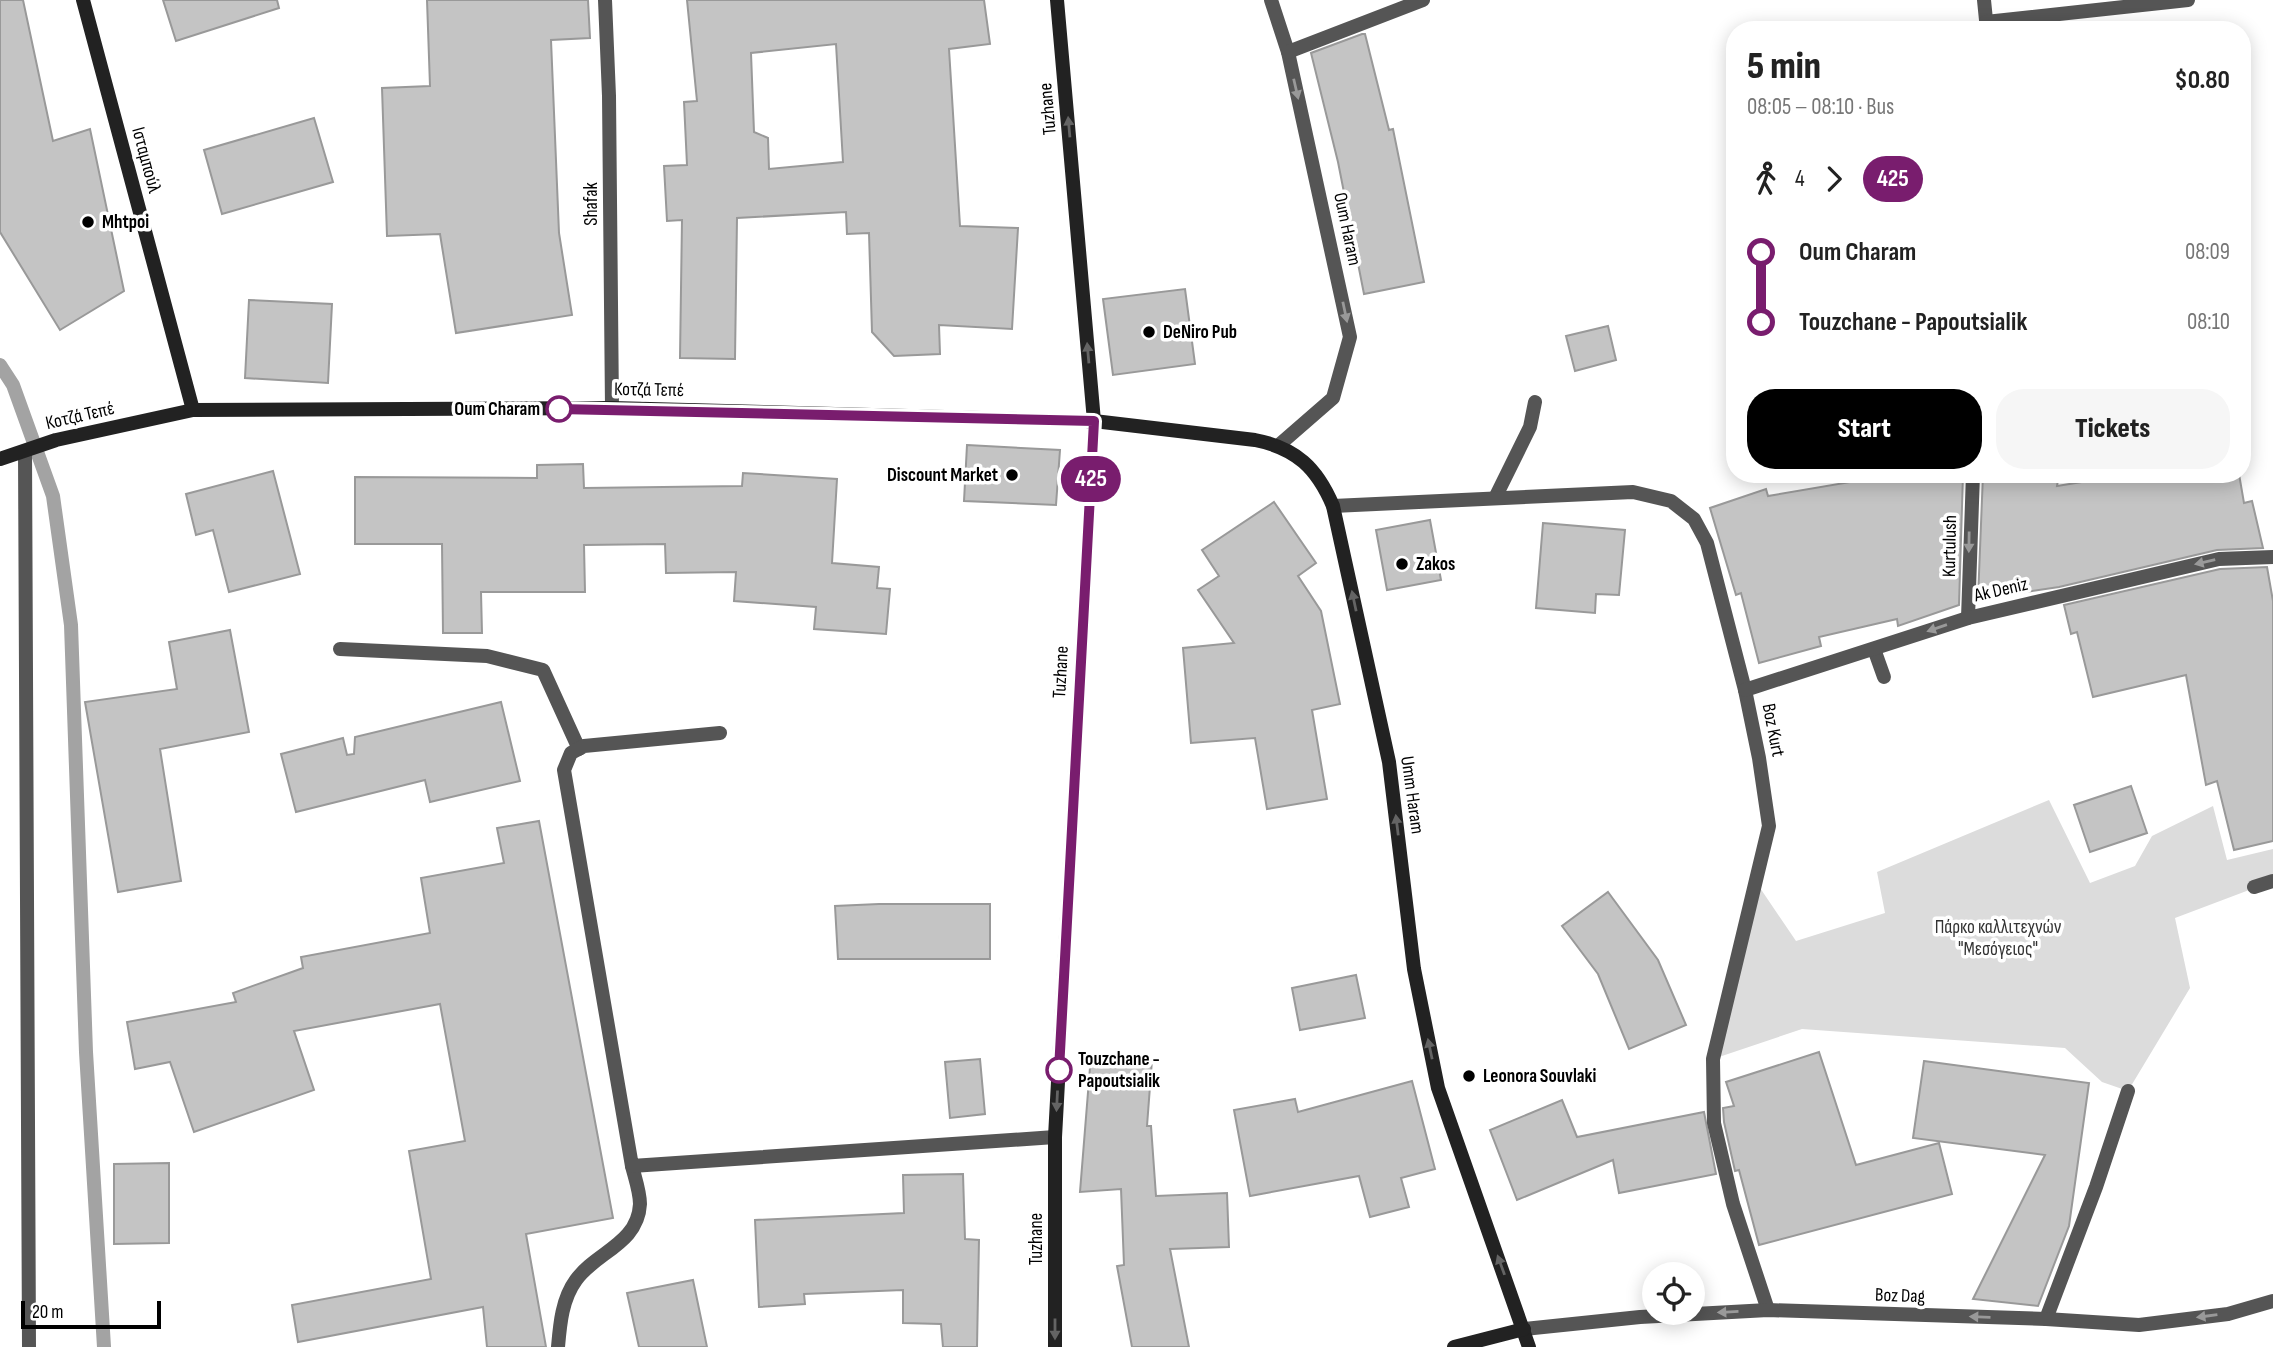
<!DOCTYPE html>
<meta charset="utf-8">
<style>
body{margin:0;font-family:"Sofia Sans Condensed",sans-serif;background:#f6f6f6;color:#222;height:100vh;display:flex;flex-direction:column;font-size:26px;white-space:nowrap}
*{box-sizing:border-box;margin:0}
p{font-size:23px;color:#767676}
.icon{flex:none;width:38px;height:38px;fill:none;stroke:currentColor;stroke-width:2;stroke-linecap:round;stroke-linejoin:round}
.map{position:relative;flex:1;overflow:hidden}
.details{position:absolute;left:1726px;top:21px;width:525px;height:462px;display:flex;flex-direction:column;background:#fff;border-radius:28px;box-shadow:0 4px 18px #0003}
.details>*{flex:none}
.badge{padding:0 14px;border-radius:23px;font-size:24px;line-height:46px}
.buttons{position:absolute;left:1642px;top:1262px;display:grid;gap:14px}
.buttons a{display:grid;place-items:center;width:63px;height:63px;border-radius:50%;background:#fff;box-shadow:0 4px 18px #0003;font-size:35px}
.scale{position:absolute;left:21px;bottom:18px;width:140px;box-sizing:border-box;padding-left:7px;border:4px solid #000;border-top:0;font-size:19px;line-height:24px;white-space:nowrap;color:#000;-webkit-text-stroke:5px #fff;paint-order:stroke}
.map>.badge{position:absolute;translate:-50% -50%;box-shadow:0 0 0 4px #fff}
.legs{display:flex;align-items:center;gap:10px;height:77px;padding:0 21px;font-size:23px}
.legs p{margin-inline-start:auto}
.summary{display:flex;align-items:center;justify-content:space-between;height:119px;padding:0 21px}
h1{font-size:38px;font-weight:800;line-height:52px}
.primary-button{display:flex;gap:14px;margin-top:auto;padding:14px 21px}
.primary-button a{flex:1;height:80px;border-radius:28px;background:#000;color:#fff;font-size:28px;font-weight:800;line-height:80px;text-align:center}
.primary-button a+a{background:#f6f6f6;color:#222}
ul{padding:0 21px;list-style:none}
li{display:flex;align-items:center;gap:24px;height:70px;font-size:26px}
li i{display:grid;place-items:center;width:10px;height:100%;margin:0 9px;background:currentColor}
li i::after{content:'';width:18px;height:18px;margin:-9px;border:5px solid;border-radius:50%;background:#fff}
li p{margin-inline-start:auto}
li:first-child i{background:linear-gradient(#0000 50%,currentColor 0)}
li:last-child i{background:linear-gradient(currentColor 50%,#0000 0)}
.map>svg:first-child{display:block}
</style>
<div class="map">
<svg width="2273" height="1347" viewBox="0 0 2273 1347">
<rect width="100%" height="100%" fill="#fff"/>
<path fill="#dcdcdc" d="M 2049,800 L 2090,883 L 2135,866 L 2152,836 L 2213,806 L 2227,860 L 2273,849 L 2273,881 L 2175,918 L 2190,988 L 2128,1091 L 2102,1082 L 2065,1048 L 1802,1029 L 1713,1059 L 1756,882 L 1796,941 L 1885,913 L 1877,872 Z"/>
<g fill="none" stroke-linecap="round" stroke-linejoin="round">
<path stroke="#a3a3a3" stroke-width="14" d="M 0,365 L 13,385 L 53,496 L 71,625 L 86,1052 L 104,1347"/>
</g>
<g fill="#c4c4c4" stroke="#999" stroke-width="2" fill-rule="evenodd">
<path d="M 0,0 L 23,0 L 53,141 L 90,129 L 124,291 L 60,330 L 0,232 Z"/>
<path d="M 163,0 L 277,0 L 279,8 L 176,41 Z"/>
<path d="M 427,0 L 588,0 L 590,38 L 551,40 L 559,233 L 572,315 L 456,333 L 440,234 L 387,236 L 382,88 L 430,86 Z"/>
<path d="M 687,0 L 984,0 L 990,44 L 949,49 L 960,226 L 1018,228 L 1012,329 L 939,325 L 940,354 L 894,356 L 872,332 L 869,233 L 847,234 L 846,212 L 737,218 L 735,359 L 680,358 L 682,220 L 667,221 L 664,166 L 687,165 L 684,102 L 697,101 ZM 836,44 L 843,162 L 769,169 L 768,138 L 754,132 L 751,53 Z"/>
<path d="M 1362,34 L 1365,34 L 1389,130 L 1393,129 L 1424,282 L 1364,294 L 1338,162 L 1311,53 Z"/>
<path d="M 314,118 L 333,182 L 222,214 L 204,150 Z"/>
<path d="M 1185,289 L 1195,364 L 1113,375 L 1103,299 Z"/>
<path d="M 249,300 L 332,304 L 328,383 L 245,378 Z"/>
<path d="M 1608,326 L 1616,360 L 1575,371 L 1566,336 Z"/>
<path d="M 967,445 L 1060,450 L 1056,505 L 964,501 Z"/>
<path d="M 583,464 L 584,488 L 742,486 L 743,473 L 837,479 L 832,563 L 879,567 L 877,588 L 890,589 L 886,634 L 814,629 L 816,607 L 734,601 L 736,572 L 666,573 L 665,544 L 584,545 L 585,592 L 481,592 L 482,633 L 443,633 L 442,544 L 355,544 L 355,477 L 537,478 L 537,465 Z"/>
<path d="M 273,471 L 300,574 L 229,592 L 213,530 L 196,535 L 186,494 Z"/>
<path d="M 1874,474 L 1963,474 L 1959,605 L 1898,626 L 1897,619 L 1819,637 L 1821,646 L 1759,663 L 1741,593 L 1736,595 L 1710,508 L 1766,489 L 1768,496 L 1874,478 Z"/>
<path d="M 1983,474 L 2059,474 L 2057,486 L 2131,474 L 2239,474 L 2244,503 L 2252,501 L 2263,548 L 2217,550 L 2059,587 L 1978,599 Z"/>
<path d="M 1274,502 L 1316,563 L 1298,576 L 1321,611 L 1340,704 L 1312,710 L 1327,799 L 1267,809 L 1255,738 L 1191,743 L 1183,648 L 1234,643 L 1198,590 L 1219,576 L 1202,550 Z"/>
<path d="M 1430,520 L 1441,580 L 1387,590 L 1376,530 Z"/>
<path d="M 1543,523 L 1625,530 L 1619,595 L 1596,594 L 1595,613 L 1536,608 Z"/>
<path d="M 2267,567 L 2273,601 L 2273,841 L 2234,850 L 2217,781 L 2206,785 L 2186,675 L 2093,697 L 2077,632 L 2071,634 L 2064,605 L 2220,569 Z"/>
<path d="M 230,630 L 249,732 L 160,749 L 181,881 L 118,892 L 85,702 L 177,689 L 169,642 Z"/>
<path d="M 501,702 L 520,781 L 430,802 L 425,780 L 296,812 L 281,754 L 343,738 L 347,755 L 354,754 L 355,737 Z"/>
<path d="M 2131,786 L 2147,833 L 2090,852 L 2074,805 Z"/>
<path d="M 539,821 L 613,1218 L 526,1234 L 546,1347 L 487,1347 L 483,1307 L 298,1342 L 292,1305 L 431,1279 L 409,1151 L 465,1141 L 440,1004 L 294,1031 L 314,1090 L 194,1132 L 170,1062 L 135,1069 L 127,1022 L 236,1002 L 233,993 L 303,968 L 301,957 L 430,933 L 421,878 L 504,863 L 497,828 Z"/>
<path d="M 1608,892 L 1658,960 L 1686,1025 L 1629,1049 L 1598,974 L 1562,926 Z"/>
<path d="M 879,904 L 990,904 L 990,959 L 838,959 L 835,906 Z"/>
<path d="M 1356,975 L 1365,1018 L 1300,1030 L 1292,988 Z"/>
<path d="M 1819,1052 L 1856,1165 L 1939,1143 L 1952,1194 L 1759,1245 L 1739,1170 L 1735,1171 L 1724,1122 L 1723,1108 L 1734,1106 L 1726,1082 Z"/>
<path d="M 1091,1055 L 1152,1060 L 1147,1126 L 1151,1126 L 1156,1196 L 1227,1193 L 1229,1247 L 1170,1249 L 1189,1347 L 1132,1347 L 1117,1266 L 1124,1265 L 1121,1189 L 1080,1192 Z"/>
<path d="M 980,1059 L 985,1114 L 950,1118 L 945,1062 Z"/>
<path d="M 1924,1061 L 2089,1083 L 2069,1226 L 2038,1306 L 1973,1299 L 2045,1155 L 1913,1138 Z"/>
<path d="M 1412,1081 L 1435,1169 L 1401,1178 L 1409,1207 L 1370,1217 L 1359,1176 L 1250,1196 L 1234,1110 L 1295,1099 L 1298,1112 Z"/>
<path d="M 1562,1100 L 1577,1137 L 1704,1112 L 1716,1174 L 1619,1193 L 1613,1160 L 1517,1200 L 1490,1130 Z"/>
<path d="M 169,1163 L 169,1243 L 114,1244 L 114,1164 Z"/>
<path d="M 963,1174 L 965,1239 L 979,1240 L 977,1347 L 943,1347 L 941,1324 L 903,1323 L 903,1290 L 804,1294 L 805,1304 L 759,1307 L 755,1220 L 904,1213 L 903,1175 Z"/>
<path d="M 693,1280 L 707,1347 L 639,1347 L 627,1293 Z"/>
</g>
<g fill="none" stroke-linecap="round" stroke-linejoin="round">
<g stroke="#555" stroke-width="14">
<path d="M 1495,498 L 1530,427 L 1535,402"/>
<path d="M 340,649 L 487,656 L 543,670 L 579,749"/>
<path d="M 1874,649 L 1884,677"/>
<path d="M 558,1347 C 560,1324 562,1299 576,1280 C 596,1252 638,1244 640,1204 C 640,1192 635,1178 632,1166"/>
</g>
<g stroke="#555" stroke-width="14">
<path d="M 605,0 L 609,96 L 612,408"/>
<path d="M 1271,0 L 1288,52 L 1350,337 L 1333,398 L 1279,445"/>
<path d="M 1984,0 L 1987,30"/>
<path d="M 1986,22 L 2188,0"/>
<path d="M 1288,52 L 1423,0"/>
<path d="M 25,451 L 29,1347"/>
<path d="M 1333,506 L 1633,492 L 1671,501 L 1694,519 L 1707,543 L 1745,690 L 1759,758 L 1769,826 L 1713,1059 L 1714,1123 L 1733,1204 L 1768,1310"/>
<path d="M 1968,618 L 1973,474"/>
<path d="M 1745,690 L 1968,618 L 2219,559 L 2273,557"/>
<path d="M 720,733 L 584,746 L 571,753 L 564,770 L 632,1166 L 1055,1137"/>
<path d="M 2254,887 L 2273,881"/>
<path d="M 2046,1319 L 2096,1187 L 2128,1091"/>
<path d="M 1524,1329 L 1640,1317 L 1768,1310 L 2046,1319 L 2139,1325 L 2228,1314 L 2273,1301"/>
</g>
<g stroke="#222" stroke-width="14">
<path d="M 83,0 L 193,410"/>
<path d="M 0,459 L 56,440 L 193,410 L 612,408 L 1094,421 L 1255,440 C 1296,448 1317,468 1333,506 L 1389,762 L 1414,969 L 1438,1088 L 1529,1347"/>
<path d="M 1055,1347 L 1055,1137 L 1094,421 L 1057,0"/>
<path d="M 1454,1347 L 1524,1329"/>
</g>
</g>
<defs><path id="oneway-solid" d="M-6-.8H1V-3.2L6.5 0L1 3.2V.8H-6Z" transform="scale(1.75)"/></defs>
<g fill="#999">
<use href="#oneway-solid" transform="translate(1296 89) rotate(77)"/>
<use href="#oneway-solid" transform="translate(1345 312) rotate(78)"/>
<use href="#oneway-solid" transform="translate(1969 542) rotate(91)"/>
<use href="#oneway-solid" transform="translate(2205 562) rotate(167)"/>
<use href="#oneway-solid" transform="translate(1937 628) rotate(161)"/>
<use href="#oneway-solid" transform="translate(1728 1312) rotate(177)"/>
<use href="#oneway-solid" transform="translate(2207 1316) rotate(172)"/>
<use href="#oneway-solid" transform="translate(1980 1317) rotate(-178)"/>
</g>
<g fill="#646464">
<use href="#oneway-solid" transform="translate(1069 127) rotate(-95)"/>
<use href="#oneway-solid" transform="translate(1088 353) rotate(-95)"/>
<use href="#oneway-solid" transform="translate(1354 601) rotate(-102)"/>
<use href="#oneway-solid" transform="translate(1397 825) rotate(-97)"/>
<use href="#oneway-solid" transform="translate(1430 1049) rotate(-102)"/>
<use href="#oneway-solid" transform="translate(1057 1101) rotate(93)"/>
<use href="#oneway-solid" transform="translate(1501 1265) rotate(-110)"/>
<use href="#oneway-solid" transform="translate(1055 1329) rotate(90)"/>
</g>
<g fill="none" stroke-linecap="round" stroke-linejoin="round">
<g stroke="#fff" stroke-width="16">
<path id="line-1" d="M 559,409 L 1094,421 L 1059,1070"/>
</g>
<use href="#line-1" stroke="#791d6e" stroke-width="10"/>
</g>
<g fill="#000" stroke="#fff" stroke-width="2.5">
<circle cx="88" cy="222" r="7"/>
<circle cx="1149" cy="332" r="7"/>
<circle cx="1012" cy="475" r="7"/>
<circle cx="1402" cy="564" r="7"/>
<circle cx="1469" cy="1076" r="7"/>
</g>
<g fill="#fff" stroke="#791d6e" stroke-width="3.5">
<circle cx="559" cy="409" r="12"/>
<circle cx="1059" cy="1070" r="12"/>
</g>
<g text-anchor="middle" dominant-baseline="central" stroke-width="7" stroke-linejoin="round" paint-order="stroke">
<g font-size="19" fill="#000" stroke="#fff">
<text transform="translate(1048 109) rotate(-95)">Tuzhane</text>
<text transform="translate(146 160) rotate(75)">Ισταμπούλ</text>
<text transform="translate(591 204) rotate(-90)">Shafak</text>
<text transform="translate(1347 229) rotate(78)">Oum Haram</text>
<text transform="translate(649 390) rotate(1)">Κοτζά Τεπέ</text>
<text transform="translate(80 416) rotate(-13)">Κοτζά Τεπέ</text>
<text transform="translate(1950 546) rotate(-89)">Kurtulush</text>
<text transform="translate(2001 590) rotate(-13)">Ak Deniz</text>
<text transform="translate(1061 672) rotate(-87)">Tuzhane</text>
<text transform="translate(1773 730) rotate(79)">Boz Kurt</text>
<text transform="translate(1412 795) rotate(82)">Umm Haram</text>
<text transform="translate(1036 1239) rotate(-90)">Tuzhane</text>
<text transform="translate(1900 1296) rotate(2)">Boz Dag</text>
</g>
<g font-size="19" font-weight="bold" fill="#000" stroke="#fff" text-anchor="start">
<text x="102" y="222">Mhtpoi</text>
<text x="1163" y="332">DeNiro Pub</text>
<text x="998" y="475" text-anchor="end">Discount Market</text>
<text x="1416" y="564">Zakos</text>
<text x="1483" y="1076">Leonora Souvlaki</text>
</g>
<g font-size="19" font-weight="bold" fill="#000" stroke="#fff" text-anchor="end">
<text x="540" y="409">Oum Charam</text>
<text x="1078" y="1059" text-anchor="start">Touzchane -<tspan x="1078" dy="22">Papoutsialik</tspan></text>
</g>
<g font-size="19" fill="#333" stroke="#fff">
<text x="1998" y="927">Πάρκο καλλιτεχνών<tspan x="1998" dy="22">"Μεσόγειος"</tspan></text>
</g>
</g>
</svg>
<div class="buttons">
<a><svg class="icon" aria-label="locate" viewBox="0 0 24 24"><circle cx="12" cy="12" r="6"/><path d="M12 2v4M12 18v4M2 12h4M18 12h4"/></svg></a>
</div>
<div class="scale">20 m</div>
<b class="badge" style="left:1091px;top:479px;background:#791d6e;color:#fff">425</b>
<section class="details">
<div class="summary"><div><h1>5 min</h1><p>08:05 – 08:10 · Bus</p></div><b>$0.80</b></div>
<div class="legs"><svg class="icon" aria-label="walk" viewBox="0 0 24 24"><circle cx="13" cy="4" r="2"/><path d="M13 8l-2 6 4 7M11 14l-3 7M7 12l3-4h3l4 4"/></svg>4<svg class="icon" aria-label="forward" viewBox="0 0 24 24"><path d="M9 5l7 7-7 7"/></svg><b class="badge" style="background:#791d6e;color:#fff">425</b></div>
<ul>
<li><i style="color:#791d6e"></i><b>Oum Charam</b><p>08:09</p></li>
<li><i style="color:#791d6e"></i><b>Touzchane - Papoutsialik</b><p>08:10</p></li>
</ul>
<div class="primary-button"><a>Start</a><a>Tickets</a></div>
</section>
</div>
